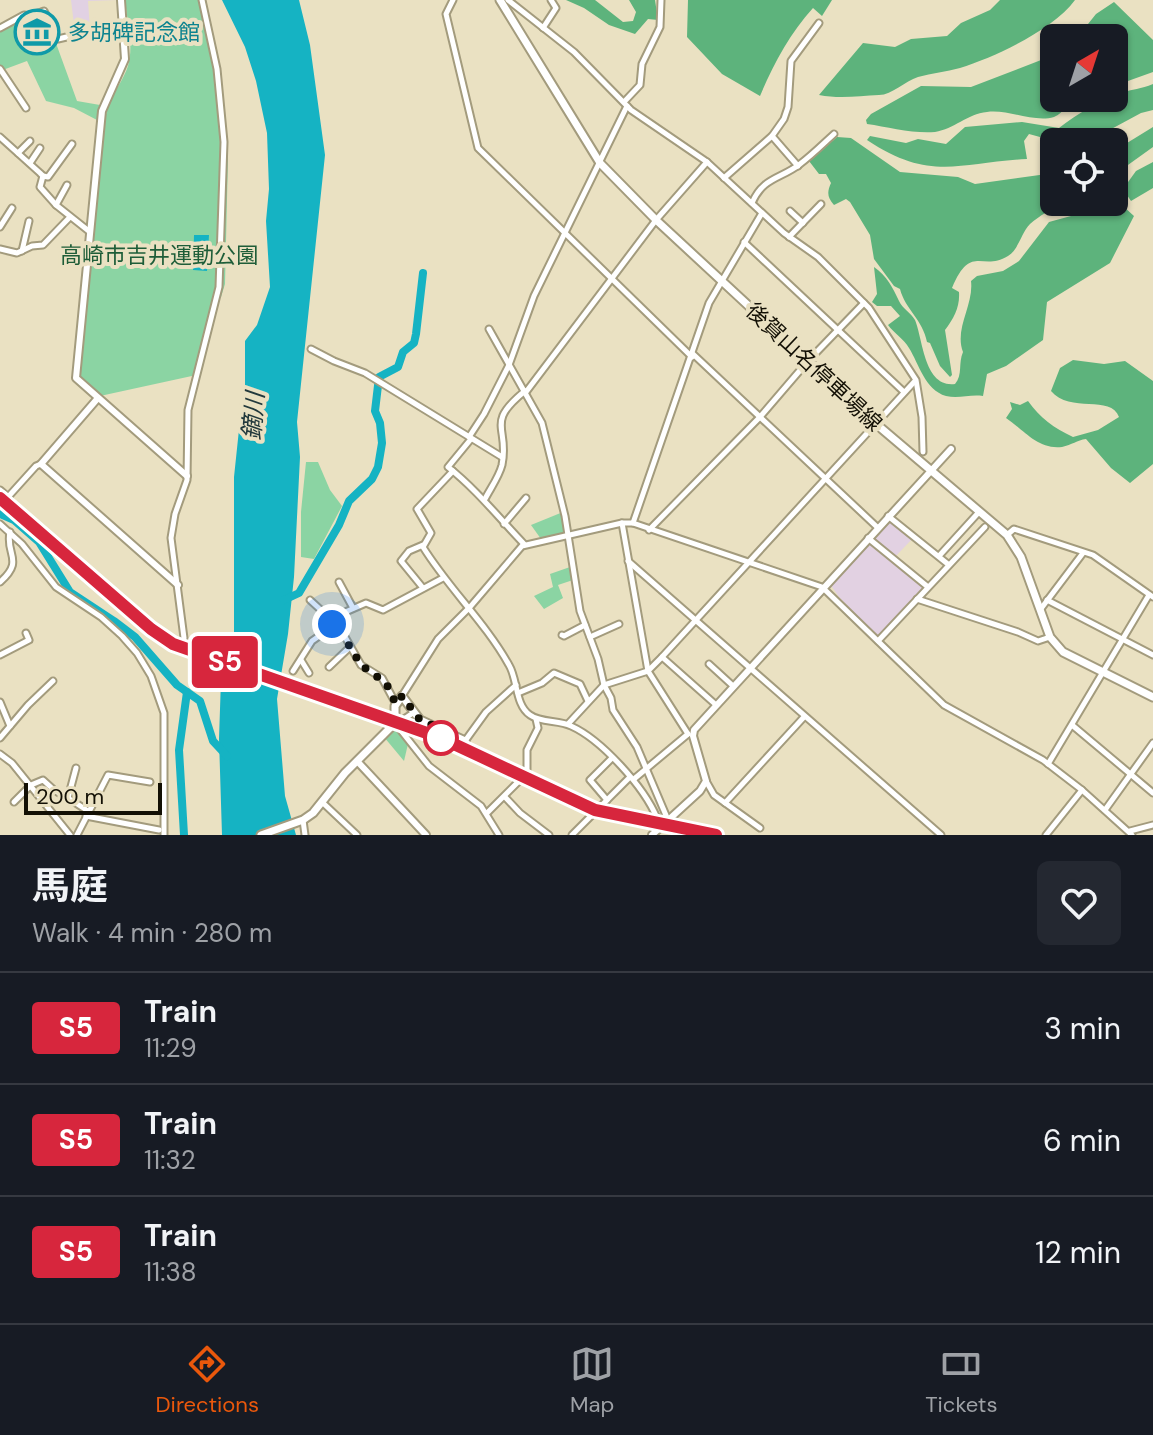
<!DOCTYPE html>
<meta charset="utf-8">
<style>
body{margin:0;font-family:"DM Sans","Noto Sans JP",sans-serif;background:#242831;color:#f1f3f6;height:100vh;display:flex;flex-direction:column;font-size:30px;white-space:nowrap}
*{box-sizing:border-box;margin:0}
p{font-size:26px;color:#9ea1a6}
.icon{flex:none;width:44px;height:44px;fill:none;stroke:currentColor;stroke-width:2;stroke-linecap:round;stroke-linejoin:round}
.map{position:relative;height:835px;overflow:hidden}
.sheet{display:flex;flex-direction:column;background:#171b24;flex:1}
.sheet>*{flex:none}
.badge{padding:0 16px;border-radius:6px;font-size:28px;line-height:52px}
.needle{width:52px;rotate:39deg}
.buttons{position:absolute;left:1040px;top:24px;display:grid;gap:16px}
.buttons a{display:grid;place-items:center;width:88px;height:88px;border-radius:12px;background:#171b24;box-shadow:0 2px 6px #0004;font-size:40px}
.scale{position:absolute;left:24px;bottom:20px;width:138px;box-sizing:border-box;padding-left:8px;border:4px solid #131005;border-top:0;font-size:22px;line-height:28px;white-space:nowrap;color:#131005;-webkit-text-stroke:6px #eae1c2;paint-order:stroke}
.you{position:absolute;width:40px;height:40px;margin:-20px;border:6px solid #fff;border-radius:50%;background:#1a73e8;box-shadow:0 0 0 12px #1a73e833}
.map>.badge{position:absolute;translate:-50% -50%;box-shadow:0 0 0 4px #fff}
.round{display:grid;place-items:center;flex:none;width:84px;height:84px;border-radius:12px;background:#242831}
.overview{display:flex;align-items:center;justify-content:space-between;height:136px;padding:0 32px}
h1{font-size:38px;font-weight:700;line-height:60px}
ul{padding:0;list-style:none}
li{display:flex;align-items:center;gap:24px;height:112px;padding:0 32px;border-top:2px solid #363941}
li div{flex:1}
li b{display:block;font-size:30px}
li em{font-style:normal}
li .badge{min-width:88px;font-weight:700;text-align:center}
.tab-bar{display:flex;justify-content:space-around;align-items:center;height:112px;border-top:2px solid #363941;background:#171b24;font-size:22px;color:#9ea1a6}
.tab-bar a{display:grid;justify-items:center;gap:4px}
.tab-bar .on{color:#ea580c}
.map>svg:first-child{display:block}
</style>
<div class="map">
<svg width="1153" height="835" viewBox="0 0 1153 835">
<rect width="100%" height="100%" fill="#eae1c2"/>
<path fill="#e1d1e3" d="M 71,0 L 117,0 L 88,1 L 90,29 L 75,33 Z"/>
<path fill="#e0d5af" d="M 317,693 L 379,710 L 380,714 L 425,731 L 428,726 L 463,742 L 462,746 L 577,801 L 613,814 L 612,816 L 576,804 L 381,718 L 316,696 Z"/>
<g fill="#e2d1e2">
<path d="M 890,519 L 913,538 L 894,558 L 872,538 Z"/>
<path d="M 869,541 L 924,586 L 879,638 L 839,597 L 830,584 Z"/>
</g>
<g fill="#8bd4a3">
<path d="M 125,0 L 204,0 L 219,69 L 226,158 L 228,157 L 225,284 L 221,297 L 219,297 L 201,374 L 100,396 L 81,378 L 80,360 L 105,120 C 109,96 121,86 128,66 C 134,46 127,20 125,0 Z"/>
<path d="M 45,13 L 77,101 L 100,105 L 97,120 L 74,108 L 46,101 L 27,61 L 0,71 L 0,30 L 24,17 Z"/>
<path d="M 306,462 L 318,462 L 330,490 L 342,506 L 314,559 L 301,557 L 301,512 Z"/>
<path d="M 563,512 L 567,533 L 541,539 L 531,525 Z"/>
<path d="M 570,567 L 573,580 L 558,585 L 563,598 L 544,609 L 534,596 L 553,587 L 550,574 Z"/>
<path d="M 395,727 L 408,744 L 404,761 L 384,737 Z"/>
</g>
<g fill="#5db37c">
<path d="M 566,0 L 595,0 L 623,22 L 633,21 L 636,12 L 629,0 L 655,0 L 658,20 L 648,19 L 635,34 L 609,25 L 584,8 Z"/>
<path d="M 688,0 L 832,0 L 822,16 L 813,8 C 790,33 773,65 760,96 L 722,74 L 687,37 Z"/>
<path d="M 1000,0 L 1075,0 C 1053,30 995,57 960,68 C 946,72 932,73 918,77 C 905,81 892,95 879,95 C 859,96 839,99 819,95 L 863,43 L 895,47 L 911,39 L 947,36 L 961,23 L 990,10 Z"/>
<path d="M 1114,2 L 1153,40 L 1153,72 L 1114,86 L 1114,65 L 1117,61 L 1114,57 L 1114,38 L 1089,38 L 1080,34 L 1096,14 Z"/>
<path d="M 1054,55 L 1054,98 L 1078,98 C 1067,102 1064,113 1054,117 C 1034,123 1008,109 987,112 C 967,114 954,129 935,132 C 914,134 888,127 867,124 L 866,120 L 871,114 L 921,86 L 971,87 Z"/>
<path d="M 1153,84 L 1153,110 L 1141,113 L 1091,140 L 1054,142 L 1054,148 L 1040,137 L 1029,134 L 1024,141 L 1027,159 C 958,163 930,182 867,140 L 870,136 L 906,143 L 918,139 L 946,144 L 965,127 L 1022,122 L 1059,128 C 1077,114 1101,100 1122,93 C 1132,89 1141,89 1153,84 Z"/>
<path d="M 1153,127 L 1153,147 L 1114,175 L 1114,151 Z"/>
<path d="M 837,137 L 851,138 L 900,172 L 958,177 L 975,184 L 1054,173 L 1054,202 L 1063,202 C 1052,209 1039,216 1030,224 C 1021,233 1019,249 1008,256 C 982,272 971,243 952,288 L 959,292 C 960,307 954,318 945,330 L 952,375 L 950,377 L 940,366 L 930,343 L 927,342 C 923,320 905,309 900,289 L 894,286 L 874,259 L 870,235 L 850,202 L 846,199 L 834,205 C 827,197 827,192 831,183 L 826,174 L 819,174 L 809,161 Z"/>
<path d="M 1153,162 L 1153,188 L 1131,201 L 1123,189 L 1136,171 Z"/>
<path d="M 1114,198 L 1134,216 L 1110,263 L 1047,302 L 1043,340 L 1006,366 L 987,374 L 983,396 C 970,394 959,399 946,396 C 925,390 919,364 909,348 C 904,339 894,333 888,325 L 900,316 L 891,306 L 877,306 L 872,302 L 877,294 L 874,267 C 887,276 893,288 899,301 C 902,308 911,313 915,320 C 923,339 924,388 955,384 C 963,375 958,363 963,352 C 954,329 974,305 971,281 L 977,276 L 1003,271 L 1019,261 L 1049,222 L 1071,216 L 1086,204 L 1114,202 Z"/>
<path d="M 1073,360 L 1104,364 L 1125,361 L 1153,381 L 1153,464 L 1130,483 L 1111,468 L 1086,439 C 1077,440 1072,445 1062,447 C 1038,450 1024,430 1006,418 L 1012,409 L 1010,402 L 1020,405 L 1028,401 C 1040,418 1054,428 1073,437 L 1098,430 L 1119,417 C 1111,394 1070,414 1051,391 L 1060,368 Z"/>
</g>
<g fill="#15b3c3">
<path d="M 222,0 L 299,0 L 310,45 L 325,155 L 297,422 L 300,457 L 294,577 L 288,634 L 277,699 L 285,796 L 296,835 L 222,835 L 219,739 L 221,679 L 233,658 L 234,645 L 234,477 L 240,420 L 245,407 L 245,341 L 257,325 L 270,287 L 266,221 L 269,189 L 267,133 L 256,81 L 245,47 Z"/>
<path d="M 194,235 L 209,235 L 207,271 L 193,270 Z"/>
</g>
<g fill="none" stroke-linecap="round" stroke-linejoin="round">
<g stroke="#15b3c3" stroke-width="8">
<path d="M 0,514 L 14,520 L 39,542 L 70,592 L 114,621 L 135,637 L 177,685 L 200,701 L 213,741 L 227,756"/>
<path d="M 284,600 L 299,593 L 339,525 L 349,501 L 372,479 L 378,467 L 382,443 L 380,423 L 375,411 L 379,377 L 398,367 L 403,352 L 414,343 L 416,334 L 423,273"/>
<path d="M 184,835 L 179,750 L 187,692"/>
</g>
<g stroke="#a39b7d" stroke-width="9">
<g id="minor">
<path d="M 453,0 L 446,14 L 478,148 L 692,357"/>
<path d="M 508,0 L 574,52 L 631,110 L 707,162 L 784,233 L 818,257 L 869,308 L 916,380 L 922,417 L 923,452"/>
<path d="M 0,28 L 24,15 L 31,16 L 44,11 L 58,39 L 88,32 L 106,34 L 124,32"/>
<path d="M 543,28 L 556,8 L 551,0"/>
<path d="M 0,69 L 26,108"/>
<path d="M 624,102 L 640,85 L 642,64 L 660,27 L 661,0"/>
<path d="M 772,136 L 798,166"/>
<path d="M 0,137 L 40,173 L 43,176 L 40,187 L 56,205 L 90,232"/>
<path d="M 18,153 L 30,141"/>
<path d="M 30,163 L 40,148"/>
<path d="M 43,176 L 48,177 L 72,144"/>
<path d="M 724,178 L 772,136 L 784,119 L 788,107 L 791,61 L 819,23"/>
<path d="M 752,203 C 763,177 781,179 800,164 C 812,155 823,144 834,134"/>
<path d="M 56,205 L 67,185"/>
<path d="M 790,211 L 803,223"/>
<path d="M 0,227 L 12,208"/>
<path d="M 789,237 L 821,204"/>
<path d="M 744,242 L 904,392"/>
<path d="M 0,249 L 17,253 L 32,246 L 43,245 L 70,217"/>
<path d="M 22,251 L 29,221"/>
<path d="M 489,329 L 542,423 L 565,516 L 580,611 L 598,659 L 604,685 L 611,698 L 613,710 L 637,747 L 668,820"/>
<path d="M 311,349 L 334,361 L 365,373 L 502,457"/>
<path d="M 693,354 L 877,527"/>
<path d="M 526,392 L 656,220 L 707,162"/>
<path d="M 469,437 L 484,414 L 509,365 L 534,296 L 627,106"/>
<path d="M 471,439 L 448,467 C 477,490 499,518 524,544"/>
<path d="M 453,471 L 417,509 L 431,533 L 423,547 C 449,589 485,622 509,665 C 518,680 515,705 530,715 C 541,723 559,720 571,726 C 602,740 644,787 657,818 L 667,820"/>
<path d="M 0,490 L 8,497 L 36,466 L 41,464"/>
<path d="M 485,499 C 490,489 499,477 502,465 C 510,427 484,424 525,391"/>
<path d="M 888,516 L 949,565"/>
<path d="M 622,523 L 648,671 L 688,734"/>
<path d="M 633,523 L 709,303 L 762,213"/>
<path d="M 0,524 L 22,544 L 56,587 L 101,617 L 122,636 L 137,653 L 151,676 L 164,713 L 164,835"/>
<path d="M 504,524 L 526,498"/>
<path d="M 649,530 L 760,417 L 808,361 L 864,303"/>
<path d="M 1007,535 L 1014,529 L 1093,555 L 1153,597"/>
<path d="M 868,538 L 928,587"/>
<path d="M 423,545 L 409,551 L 401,561 L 423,588"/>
<path d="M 939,556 L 979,512"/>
<path d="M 628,561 L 941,835"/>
<path d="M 0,582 C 25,560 5,555 10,532"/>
<path d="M 339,582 L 353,608"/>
<path d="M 917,599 L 1018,632 L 1038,641 L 1050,637"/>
<path d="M 1047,600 L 1153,655"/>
<path d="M 1040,610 L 1083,553"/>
<path d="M 562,635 L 564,636 L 585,625"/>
<path d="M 590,637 L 619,624"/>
<path d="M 184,638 L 171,538 L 175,514 L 187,480 L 188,410 L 219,287 L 224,142 L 217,69 L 202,0"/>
<path d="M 878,641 L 985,527"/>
<path d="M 0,655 L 29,640 L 26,633"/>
<path d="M 662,657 L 715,704"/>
<path d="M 301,660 L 309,673"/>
<path d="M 709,664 L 732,685"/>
<path d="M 329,667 L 350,647"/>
<path d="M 293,671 L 312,641 L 336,624 L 310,600"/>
<path d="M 518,693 L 542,683 L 554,673 L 580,684 L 588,701"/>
<path d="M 402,696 L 438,639 L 470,607 L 522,546 L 622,523 L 633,523 L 822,587 L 944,705 L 1043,760 L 1082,790 L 1132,835"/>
<path d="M 0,702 L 10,726"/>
<path d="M 396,704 L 382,678 L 361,665 L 336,621 L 343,613 L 366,603 L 383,610 L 443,578"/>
<path d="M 401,721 L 413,713"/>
<path d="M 395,723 L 429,766 L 481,806 L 499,835"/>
<path d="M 568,724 L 604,685 L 648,671 L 662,657 L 915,381"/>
<path d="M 1072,725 L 1153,793"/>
<path d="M 0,738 L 28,705 L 53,681"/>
<path d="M 465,741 L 486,712 L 516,685"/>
<path d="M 0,754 L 12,763 L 70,835"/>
<path d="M 1048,764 L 1149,595"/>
<path d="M 76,768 L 68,798 L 88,811"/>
<path d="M 634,779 L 688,734"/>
<path d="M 706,781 L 714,795 L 760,828"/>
<path d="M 505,797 L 520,813 L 549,835"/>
<path d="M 607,800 L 590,780 L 612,758"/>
<path d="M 14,802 L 31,785 L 43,780 L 54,790 L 68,798"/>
<path d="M 322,802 L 357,835"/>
<path d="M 725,803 L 804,717"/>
<path d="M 1105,810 L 1153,743"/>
<path d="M 487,813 L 527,773 L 527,750 L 538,728 L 536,719"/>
<path d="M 86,816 L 159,830"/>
<path d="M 303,820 L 305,835"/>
<path d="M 1130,831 L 1153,825"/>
<path d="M 77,835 L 108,775 L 150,782"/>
<path d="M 572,835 L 630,777"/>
<path d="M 1046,835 L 1082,790"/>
</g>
</g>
<g stroke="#a39b7d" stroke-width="10">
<g id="tertiary">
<path d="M 121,0 L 125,59 L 102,111 L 76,378 L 187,476"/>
<path d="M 98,398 L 41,464 L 178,585"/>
<path d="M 357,761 L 426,835"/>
<path d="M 652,835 L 700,791 L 706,781 L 693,736 L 694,730 L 951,449"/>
</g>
</g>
<g stroke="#a39b7d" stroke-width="11">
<g id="secondary">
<path d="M 500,0 L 600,163 L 656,220 L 875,423 L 1007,535 L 1021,557 L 1050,637 L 1063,652 L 1153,697"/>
<path d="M 261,835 L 303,820 L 313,813 L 345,773 L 395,723 L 395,706 L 402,696 L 420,720 L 465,741"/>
</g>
</g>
<use href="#minor" stroke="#fff" stroke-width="5"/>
<use href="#tertiary" stroke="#fff" stroke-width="6"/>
<use href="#secondary" stroke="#fff" stroke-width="7"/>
<g stroke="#67624f" stroke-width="5">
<path id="rail" d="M 0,498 L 151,629 L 173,644 L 427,732 L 595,810 L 717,835"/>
</g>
<use href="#rail" stroke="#eae1c2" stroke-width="2" stroke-dasharray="6" stroke-linecap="butt"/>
</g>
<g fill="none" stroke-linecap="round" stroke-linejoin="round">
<g stroke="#fff" stroke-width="18">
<path id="line" d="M 0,498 L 151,629 L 173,644 L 441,738 L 595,810 L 716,835"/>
</g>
<use href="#line" stroke="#d7263d" stroke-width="12"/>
<path stroke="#131005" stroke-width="8" stroke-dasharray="0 14.4" d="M 332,624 L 336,624 L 361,665 L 386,683 L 396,704 L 402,696 L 420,720 L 453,734 L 441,738"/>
</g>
<defs>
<g id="museum-ring" transform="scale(2.3)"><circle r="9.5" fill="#eae1c2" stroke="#0f9aa8" stroke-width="1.5"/><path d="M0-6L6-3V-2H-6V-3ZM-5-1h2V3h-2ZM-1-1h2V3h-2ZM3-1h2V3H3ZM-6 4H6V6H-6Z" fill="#0f9aa8"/></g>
</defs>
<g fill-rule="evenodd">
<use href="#museum-ring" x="37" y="32"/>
</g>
<circle fill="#fff" stroke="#d7263d" stroke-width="4" cx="441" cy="738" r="16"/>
<g text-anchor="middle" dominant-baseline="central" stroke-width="8" stroke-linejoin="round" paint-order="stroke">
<g font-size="22" fill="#0d838f" stroke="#eae1c2" text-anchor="start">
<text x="68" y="32">多胡碑記念館</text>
</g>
<g font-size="22" fill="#1e5d38" stroke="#eae1c2">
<text x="159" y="255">高崎市吉井運動公園</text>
</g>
<g font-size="22" fill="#131005" stroke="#eae1c2">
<text transform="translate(814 367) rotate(43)">後賀山名停車場線</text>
</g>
<g font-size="24" font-style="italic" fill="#22393c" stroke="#eae1c2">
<text transform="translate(253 416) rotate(-85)">鏑川</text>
</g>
</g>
</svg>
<div class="buttons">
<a><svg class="needle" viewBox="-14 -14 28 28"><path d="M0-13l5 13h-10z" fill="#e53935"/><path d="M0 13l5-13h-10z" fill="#9ea1a6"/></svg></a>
<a><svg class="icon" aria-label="locate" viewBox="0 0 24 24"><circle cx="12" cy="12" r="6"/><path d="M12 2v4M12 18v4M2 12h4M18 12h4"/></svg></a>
</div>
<div class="scale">200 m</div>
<div class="you" style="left:332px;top:624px"></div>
<b class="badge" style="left:225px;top:662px;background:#d7263d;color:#fff">S5</b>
</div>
<section class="sheet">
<div class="overview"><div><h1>馬庭</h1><p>Walk · 4 min · 280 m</p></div><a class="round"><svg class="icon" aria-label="heart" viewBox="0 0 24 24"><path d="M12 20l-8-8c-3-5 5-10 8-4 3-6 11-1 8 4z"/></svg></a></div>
<ul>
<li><span class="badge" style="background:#d7263d;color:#fff">S5</span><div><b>Train</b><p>11:29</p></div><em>3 min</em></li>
<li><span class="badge" style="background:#d7263d;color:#fff">S5</span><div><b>Train</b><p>11:32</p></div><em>6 min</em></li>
<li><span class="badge" style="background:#d7263d;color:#fff">S5</span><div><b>Train</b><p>11:38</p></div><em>12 min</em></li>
</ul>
</section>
<nav class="tab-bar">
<a class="on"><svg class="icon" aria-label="directions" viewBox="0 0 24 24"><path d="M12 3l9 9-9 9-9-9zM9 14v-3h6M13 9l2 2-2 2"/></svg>Directions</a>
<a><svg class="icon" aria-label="map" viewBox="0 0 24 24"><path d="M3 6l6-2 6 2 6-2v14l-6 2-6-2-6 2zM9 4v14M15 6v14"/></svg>Map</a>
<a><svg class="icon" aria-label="tickets" viewBox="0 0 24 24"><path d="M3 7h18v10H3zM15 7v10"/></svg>Tickets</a>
</nav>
